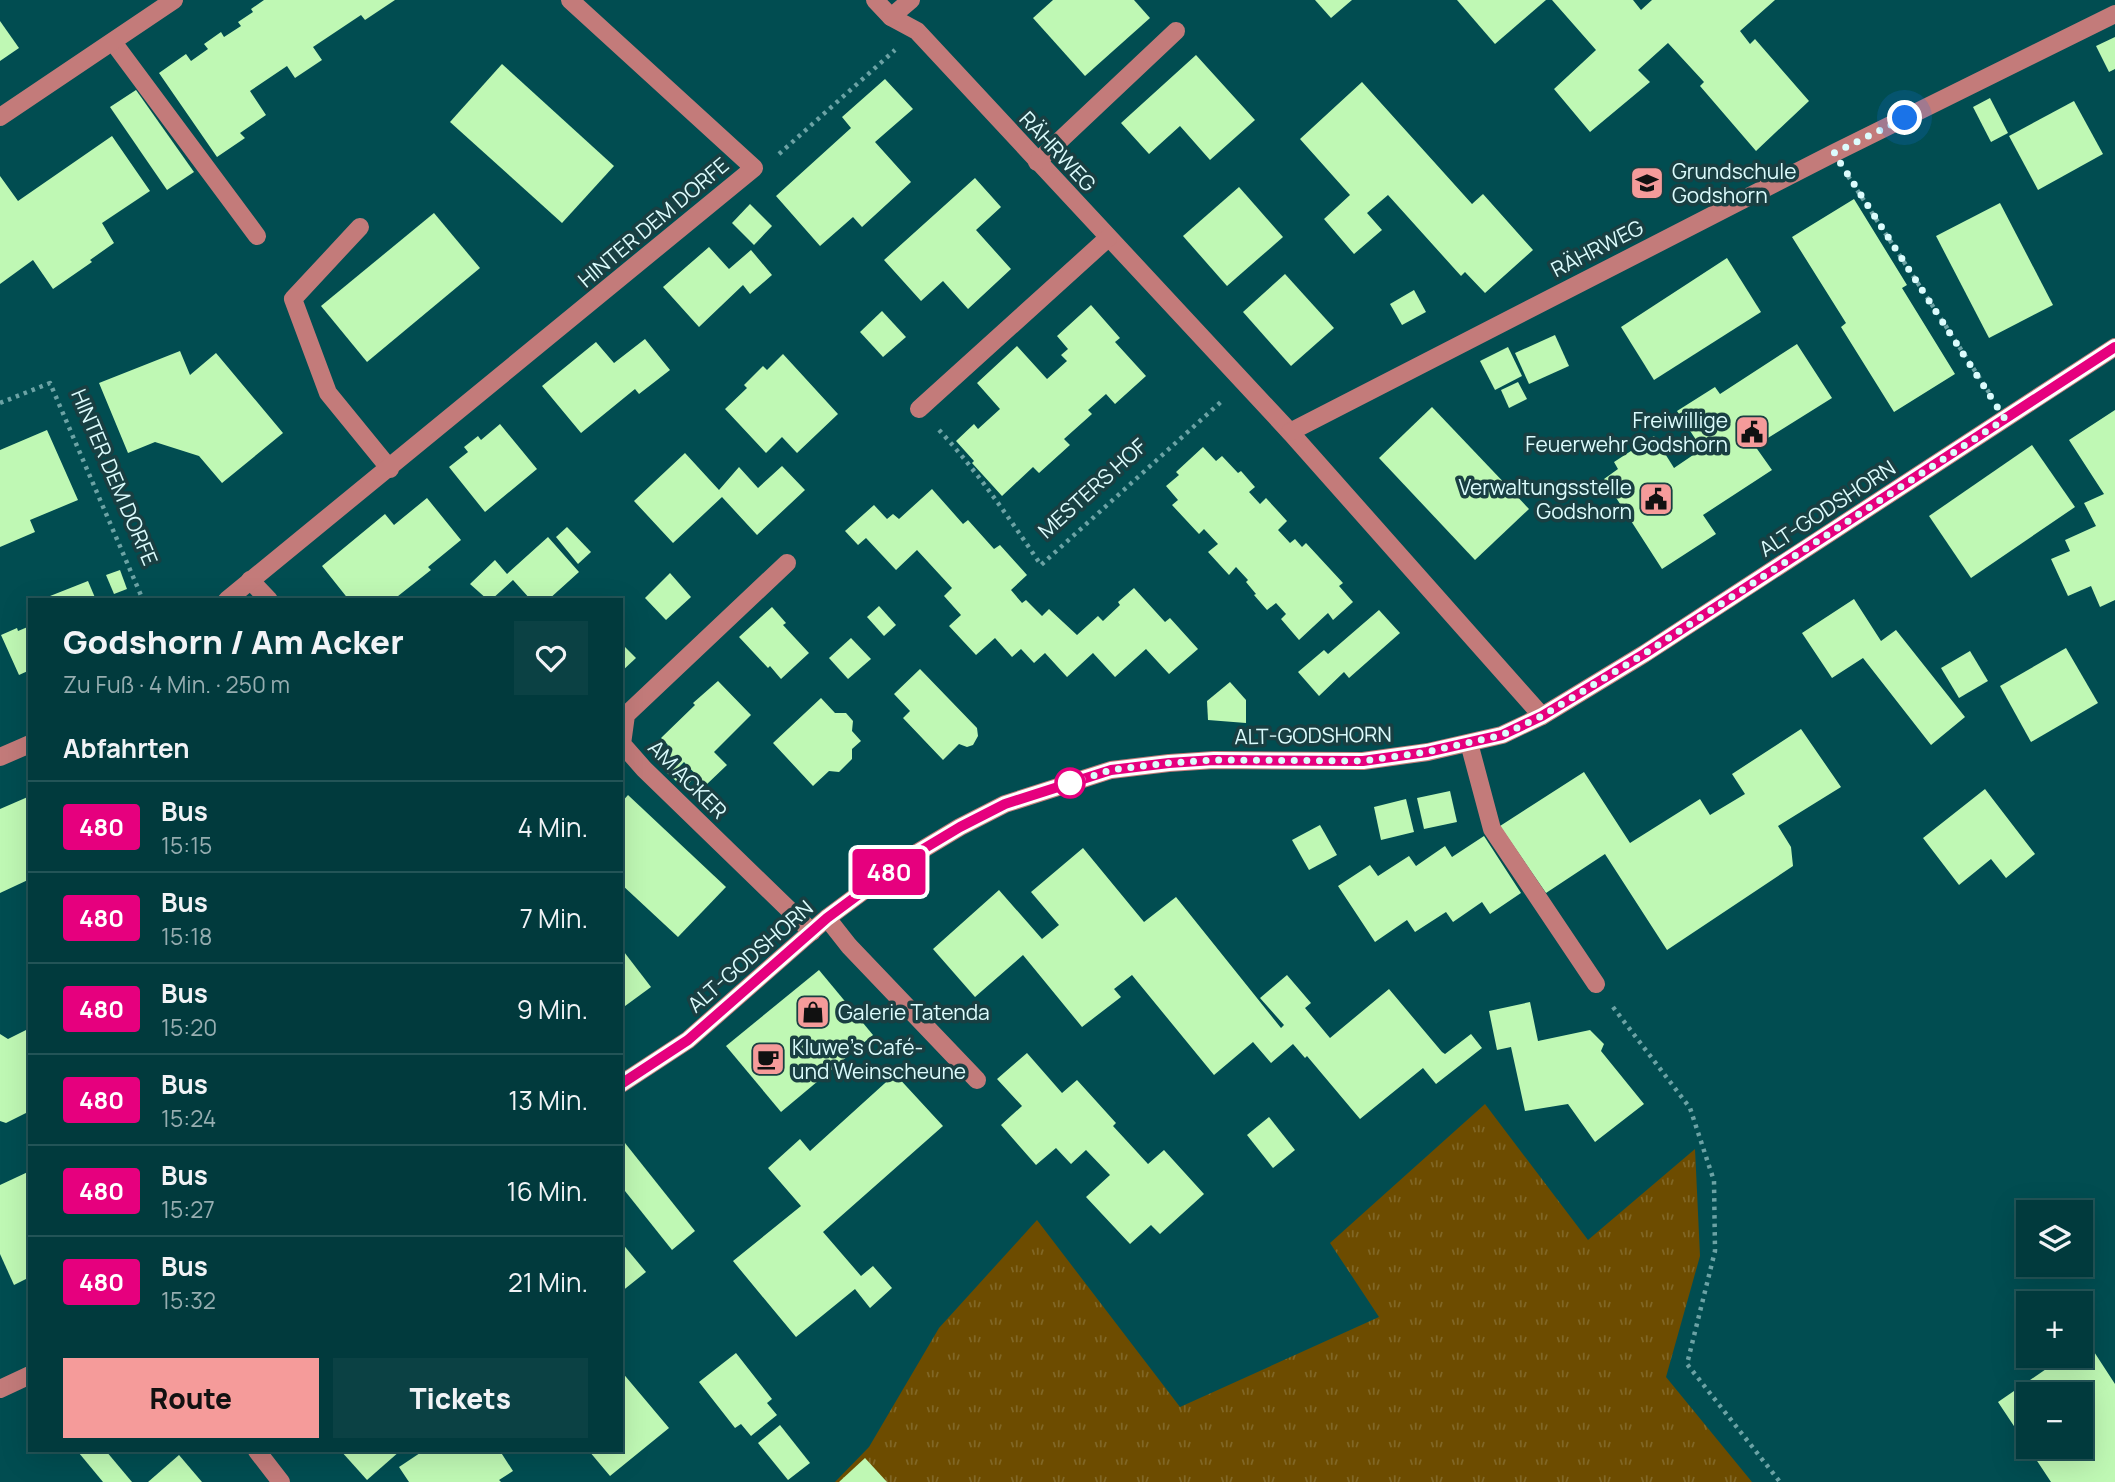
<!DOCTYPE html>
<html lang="de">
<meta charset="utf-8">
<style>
body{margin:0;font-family:Manrope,sans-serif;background:#0b4144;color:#f1f3f6;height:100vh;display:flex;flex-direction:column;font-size:26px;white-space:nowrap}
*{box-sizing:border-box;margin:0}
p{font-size:23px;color:#96adb0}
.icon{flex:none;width:38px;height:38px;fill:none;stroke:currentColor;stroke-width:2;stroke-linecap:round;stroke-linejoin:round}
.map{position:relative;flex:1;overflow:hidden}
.side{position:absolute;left:28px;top:598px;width:595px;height:854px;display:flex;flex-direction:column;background:#013a3d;border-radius:0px;box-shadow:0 7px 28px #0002,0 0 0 2px #235457}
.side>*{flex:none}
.badge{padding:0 14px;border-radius:5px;font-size:24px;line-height:46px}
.tools{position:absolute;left:2016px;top:1200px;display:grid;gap:14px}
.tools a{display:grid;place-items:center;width:77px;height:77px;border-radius:0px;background:#013a3d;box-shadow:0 7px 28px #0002,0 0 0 2px #235457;font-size:35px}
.you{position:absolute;width:35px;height:35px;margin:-18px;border:5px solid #fff;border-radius:50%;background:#1a73e8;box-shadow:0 0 0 10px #1a73e833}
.map>.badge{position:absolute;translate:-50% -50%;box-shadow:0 0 0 4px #fff}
h2{padding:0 35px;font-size:26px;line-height:63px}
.round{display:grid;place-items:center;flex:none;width:74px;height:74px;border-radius:0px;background:#0b4144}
.overview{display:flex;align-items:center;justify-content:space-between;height:119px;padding:0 35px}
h1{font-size:33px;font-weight:800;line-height:52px}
.primary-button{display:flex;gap:14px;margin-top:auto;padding:14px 35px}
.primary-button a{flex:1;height:80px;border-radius:0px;background:#f59b9a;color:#111;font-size:28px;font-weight:800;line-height:80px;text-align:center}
.primary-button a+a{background:#0b4144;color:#f1f3f6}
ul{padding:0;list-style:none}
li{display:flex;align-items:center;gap:21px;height:91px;padding:0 35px;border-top:2px solid #235457}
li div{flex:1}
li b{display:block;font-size:26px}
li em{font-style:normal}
li .badge{min-width:77px;font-weight:700;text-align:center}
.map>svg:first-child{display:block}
</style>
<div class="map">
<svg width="2115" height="1482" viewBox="0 0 2115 1482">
<defs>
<pattern id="grass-tufts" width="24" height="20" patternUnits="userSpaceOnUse" patternTransform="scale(1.75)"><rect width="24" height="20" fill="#6d4c00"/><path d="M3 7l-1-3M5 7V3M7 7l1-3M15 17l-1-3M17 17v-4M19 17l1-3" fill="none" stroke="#816726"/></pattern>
</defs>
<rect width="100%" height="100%" fill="#014d51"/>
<path fill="url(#grass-tufts)" d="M 1485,1104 L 1588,1240 L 1695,1149 L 1700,1256 L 1666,1377 L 1752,1482 L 835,1482 L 869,1447 L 939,1328 L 1037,1220 L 1180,1407 L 1379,1317 L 1330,1243 Z"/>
<g fill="#bff8b4" fill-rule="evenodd">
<path d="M 264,0 L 395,0 L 365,20 L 361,15 L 313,47 L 322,60 L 295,78 L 287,66 L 250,91 L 266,115 L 240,133 L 245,138 L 217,157 L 159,73 L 186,54 L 191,61 L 208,49 L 204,44 L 221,32 L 224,37 L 241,26 L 238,22 L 253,12 L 251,9 Z"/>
<path d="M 1053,0 L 1134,0 L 1150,18 L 1085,76 L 1033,18 Z"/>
<path d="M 1315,0 L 1352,0 L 1331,18 Z"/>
<path d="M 1457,0 L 1546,0 L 1495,44 Z"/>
<path d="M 1552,0 L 1633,0 L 1641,10 L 1652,0 L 1775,0 L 1740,31 L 1750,44 L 1755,39 L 1809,101 L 1756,151 L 1700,86 L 1704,82 L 1668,43 L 1638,70 L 1650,82 L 1590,132 L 1554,89 L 1596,50 Z"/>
<path d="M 0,21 L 19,48 L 0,61 Z"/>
<path d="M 2115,37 L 2115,69 L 2109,72 L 2096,46 Z"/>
<path d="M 1196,55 L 1255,120 L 1210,160 L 1180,126 L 1149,154 L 1121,123 Z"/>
<path d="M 502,64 L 614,166 L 562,223 L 450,122 Z"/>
<path d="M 885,79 L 913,109 L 875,142 L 911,182 L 862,227 L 853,217 L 820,246 L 776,196 L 851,128 L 842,117 Z"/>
<path d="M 1362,82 L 1472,204 L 1483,194 L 1533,250 L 1485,293 L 1465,272 L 1461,276 L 1388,195 L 1367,213 L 1382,230 L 1354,254 L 1324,219 L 1350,195 L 1300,139 Z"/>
<path d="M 136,90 L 194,172 L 167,190 L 110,107 Z"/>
<path d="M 1990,98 L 2008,133 L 1991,142 L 1973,107 Z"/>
<path d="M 2074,101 L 2103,154 L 2038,190 L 2009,136 Z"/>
<path d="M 112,136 L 150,191 L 102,223 L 114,243 L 90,260 L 92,262 L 53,289 L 33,260 L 0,284 L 0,176 L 18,201 Z"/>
<path d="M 975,178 L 1001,207 L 976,230 L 1011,269 L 968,309 L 943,281 L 921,301 L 884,260 Z"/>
<path d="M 1239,187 L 1283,237 L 1227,286 L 1183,236 Z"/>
<path d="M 1854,199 L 1907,285 L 1902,288 L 1955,374 L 1894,412 L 1841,327 L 1846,323 L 1792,237 Z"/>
<path d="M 2000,203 L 2053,305 L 1989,338 L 1936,236 Z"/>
<path d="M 750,204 L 772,226 L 754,245 L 732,223 Z"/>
<path d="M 434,213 L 480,268 L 367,362 L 321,306 Z"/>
<path d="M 709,247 L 729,269 L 751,250 L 772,275 L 750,294 L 743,285 L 699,327 L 663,287 Z"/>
<path d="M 1727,258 L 1761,312 L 1654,380 L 1621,327 Z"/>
<path d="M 1285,274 L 1334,328 L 1291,366 L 1243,312 Z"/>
<path d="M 1414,290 L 1426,312 L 1402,325 L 1390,304 Z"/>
<path d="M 1091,305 L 1120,338 L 1115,342 L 1146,376 L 1115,404 L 1106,394 L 1088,410 L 1092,414 L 1064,439 L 1070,445 L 1039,473 L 1033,467 L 1002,496 L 972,463 L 974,461 L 956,441 L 974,424 L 978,429 L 1000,409 L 977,383 L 1017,346 L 1047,379 L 1067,361 L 1061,355 L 1068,349 L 1057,336 Z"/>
<path d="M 882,311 L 906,337 L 883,357 L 860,332 Z"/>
<path d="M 1555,335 L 1569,366 L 1529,384 L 1515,353 Z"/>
<path d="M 645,339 L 670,370 L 639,394 L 635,389 L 581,433 L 542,386 L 596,342 L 614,363 Z"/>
<path d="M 1797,344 L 1832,398 L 1755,446 L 1772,470 L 1703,515 L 1716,534 L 1662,569 L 1604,479 L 1618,469 L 1614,462 L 1654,436 L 1674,468 L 1702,449 L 1677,411 L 1715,387 L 1720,394 Z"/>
<path d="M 1508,347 L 1522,376 L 1495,390 L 1480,361 Z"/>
<path d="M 180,351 L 190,375 L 216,353 L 283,433 L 222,483 L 199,456 L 155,442 L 128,453 L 99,383 Z"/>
<path d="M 783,354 L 838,414 L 797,453 L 782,437 L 766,453 L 725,409 L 747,388 L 744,385 L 763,366 L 767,370 Z"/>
<path d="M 1518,382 L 1527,399 L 1509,408 L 1501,390 Z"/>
<path d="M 1432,407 L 1529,509 L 1475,560 L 1379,458 Z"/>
<path d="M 2115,410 L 2115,600 L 2100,607 L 2091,586 L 2068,596 L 2051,559 L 2070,551 L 2065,540 L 2096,526 L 2084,503 L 2104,494 L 2069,440 Z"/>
<path d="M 500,424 L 537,469 L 485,512 L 449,467 L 468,452 L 464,447 L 478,436 L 481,440 Z"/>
<path d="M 47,430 L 78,500 L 30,520 L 35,532 L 0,547 L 0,450 Z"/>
<path d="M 2032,445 L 2075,507 L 1971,578 L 1929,516 Z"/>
<path d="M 1203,447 L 1216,461 L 1222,456 L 1238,473 L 1241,471 L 1255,487 L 1249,492 L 1260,504 L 1266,498 L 1287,521 L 1278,530 L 1290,543 L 1295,539 L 1302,547 L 1306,543 L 1343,583 L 1339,586 L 1353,602 L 1333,620 L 1328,613 L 1299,640 L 1281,619 L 1286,614 L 1276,603 L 1267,610 L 1254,595 L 1256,594 L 1246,582 L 1248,580 L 1236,567 L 1229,575 L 1208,552 L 1218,544 L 1204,529 L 1199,534 L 1172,505 L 1178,500 L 1166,486 L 1179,475 L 1176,472 Z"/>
<path d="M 685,453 L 719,490 L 739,467 L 758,488 L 782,466 L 805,490 L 757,535 L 722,497 L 673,543 L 634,501 Z"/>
<path d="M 932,489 L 963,524 L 968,520 L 994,549 L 1000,545 L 1027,575 L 1011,590 L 1022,603 L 1026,600 L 1042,616 L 1049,609 L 1077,635 L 1098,616 L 1103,621 L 1120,605 L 1118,602 L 1134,588 L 1165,622 L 1170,618 L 1198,649 L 1169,674 L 1146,649 L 1115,677 L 1093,653 L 1067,677 L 1045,653 L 1034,663 L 1021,649 L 1012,657 L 995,638 L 976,655 L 949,626 L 961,615 L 944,596 L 952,588 L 917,550 L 896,570 L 866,538 L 858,545 L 845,531 L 874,505 L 887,519 L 893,514 L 899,519 Z"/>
<path d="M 427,498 L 461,540 L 428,567 L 431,570 L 393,600 L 349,600 L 322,566 L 385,514 L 394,525 Z"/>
<path d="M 567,527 L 591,552 L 578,564 L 556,537 Z"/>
<path d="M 548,537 L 579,572 L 548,600 L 531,600 L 513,580 L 491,600 L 488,600 L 470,584 L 495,560 L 507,574 Z"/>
<path d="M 120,570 L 127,589 L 114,594 L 106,575 Z"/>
<path d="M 670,573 L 691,597 L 666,620 L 645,598 Z"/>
<path d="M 88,581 L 96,600 L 46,600 L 45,598 Z"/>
<path d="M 1854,599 L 1881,641 L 1896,630 L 1965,717 L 1931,745 L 1863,658 L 1832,678 L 1802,633 Z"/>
<path d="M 879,606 L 896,625 L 884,636 L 867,617 Z"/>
<path d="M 772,607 L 786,623 L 783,625 L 809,653 L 781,679 L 770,666 L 768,668 L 739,637 Z"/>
<path d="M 1379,610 L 1400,633 L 1349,678 L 1344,672 L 1319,696 L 1298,672 L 1324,650 L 1328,654 Z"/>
<path d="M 30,626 L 30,670 L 19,675 L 1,635 L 17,628 L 18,631 Z"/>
<path d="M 851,638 L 871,659 L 848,679 L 829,658 Z"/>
<path d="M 621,643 L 636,658 L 621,672 Z"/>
<path d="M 2066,648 L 2098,703 L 2031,742 L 2000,686 Z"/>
<path d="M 1970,651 L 1988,681 L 1959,698 L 1941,668 Z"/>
<path d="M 920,669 L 977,728 L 978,736 L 973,745 L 967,747 L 959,744 L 943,760 L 903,718 L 910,711 L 894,694 Z"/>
<path d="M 718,681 L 751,715 L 714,752 L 727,765 L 706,785 L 684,762 L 677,769 L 691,781 L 684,788 L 667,773 L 674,765 L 661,751 L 668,745 L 661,738 L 695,705 L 693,703 Z"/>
<path d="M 1230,682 L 1246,700 L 1246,723 L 1208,720 L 1207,701 Z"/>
<path d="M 821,698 L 835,713 L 846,713 L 853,721 L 852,731 L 861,741 L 852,749 L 852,759 L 839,772 L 829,771 L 813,786 L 773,743 Z"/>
<path d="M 1801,729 L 1841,787 L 1778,826 L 1791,847 L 1793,866 L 1667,950 L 1605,854 L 1546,893 L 1500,826 L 1584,772 L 1630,843 L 1700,799 L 1710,815 L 1745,794 L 1732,774 Z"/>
<path d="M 1985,789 L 2035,854 L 2006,878 L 1991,859 L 1959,885 L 1923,838 Z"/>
<path d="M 1450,791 L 1457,822 L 1424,829 L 1417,798 Z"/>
<path d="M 628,795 L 726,887 L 678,937 L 621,884 L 621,803 Z"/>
<path d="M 30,796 L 30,879 L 0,893 L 0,809 Z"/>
<path d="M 1406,799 L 1414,832 L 1381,840 L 1374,807 Z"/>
<path d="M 1320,825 L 1337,855 L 1309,870 L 1292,840 Z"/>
<path d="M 1484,836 L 1521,893 L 1490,914 L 1482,902 L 1453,922 L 1446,912 L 1415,932 L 1407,920 L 1375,942 L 1338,886 L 1370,865 L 1378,876 L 1409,856 L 1416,866 L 1445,846 L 1452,857 Z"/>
<path d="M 1083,848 L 1144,922 L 1176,897 L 1281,1028 L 1284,1025 L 1260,998 L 1287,975 L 1311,1003 L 1305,1008 L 1330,1038 L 1389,989 L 1442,1052 L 1445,1054 L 1471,1034 L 1482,1048 L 1436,1084 L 1423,1068 L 1360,1119 L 1307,1056 L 1305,1058 L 1293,1044 L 1271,1063 L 1253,1042 L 1214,1075 L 1132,975 L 1114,989 L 1121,997 L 1082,1027 L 1023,955 L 975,997 L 933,949 L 999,890 L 1042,939 L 1059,925 L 1031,892 Z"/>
<path d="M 621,948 L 651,987 L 621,1009 Z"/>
<path d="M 819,970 L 873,1035 L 781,1112 L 726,1046 Z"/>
<path d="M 1530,1002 L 1538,1041 L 1590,1030 L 1604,1044 L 1601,1051 L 1644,1104 L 1595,1142 L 1568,1104 L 1525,1111 L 1511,1047 L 1497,1050 L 1489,1011 Z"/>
<path d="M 30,1028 L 30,1111 L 6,1123 L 0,1121 L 0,1034 L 8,1039 Z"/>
<path d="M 1027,1053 L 1062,1093 L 1077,1080 L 1116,1123 L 1113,1126 L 1148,1164 L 1164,1150 L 1204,1194 L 1160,1234 L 1151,1225 L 1130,1244 L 1086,1197 L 1110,1175 L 1086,1150 L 1071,1164 L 1056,1148 L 1036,1165 L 1001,1125 L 1022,1106 L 997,1079 Z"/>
<path d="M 895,1074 L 943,1126 L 823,1232 L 861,1276 L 873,1266 L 892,1288 L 870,1308 L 855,1289 L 796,1337 L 733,1261 L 801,1206 L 768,1168 L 800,1139 L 810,1151 Z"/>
<path d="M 1269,1117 L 1295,1150 L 1273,1168 L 1247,1135 Z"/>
<path d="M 621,1138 L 695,1231 L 672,1250 L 621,1186 Z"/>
<path d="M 30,1171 L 30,1277 L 14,1285 L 0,1254 L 0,1185 Z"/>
<path d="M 621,1242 L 646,1272 L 621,1292 Z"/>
<path d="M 2087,1341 L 2115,1384 L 2115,1482 L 2051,1482 L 1998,1402 L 2065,1356 L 2081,1356 L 2081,1346 ZM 2028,1395 L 2081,1395 L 2081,1447 L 2028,1447 Z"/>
<path d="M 736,1353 L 772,1399 L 767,1403 L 777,1415 L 751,1436 L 741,1424 L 735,1428 L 699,1382 Z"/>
<path d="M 621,1371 L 669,1428 L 610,1476 L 589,1451 L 621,1451 Z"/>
<path d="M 780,1425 L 810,1463 L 788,1480 L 758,1443 Z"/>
<path d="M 81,1451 L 106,1451 L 132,1482 L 103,1482 L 79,1453 Z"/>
<path d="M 341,1451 L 400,1451 L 367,1480 Z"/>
<path d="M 423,1451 L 500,1451 L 513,1471 L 499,1480 L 501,1482 L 409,1482 L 399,1467 Z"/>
<path d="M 179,1455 L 202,1482 L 148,1482 Z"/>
<path d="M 865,1458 L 887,1482 L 839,1482 Z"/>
</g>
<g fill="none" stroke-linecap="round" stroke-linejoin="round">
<g stroke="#6ca3a5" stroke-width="4.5" stroke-dasharray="3.5 5" stroke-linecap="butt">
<path d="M 779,154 L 895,50"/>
<path d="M 1848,176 L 1990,394"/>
<path d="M 0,403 L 50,383 L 143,600"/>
<path d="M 939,430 C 978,472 1009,518 1041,565 L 1223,400"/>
<path d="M 1613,1007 L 1690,1108 L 1714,1181 L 1715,1251 L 1687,1364 L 1780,1482"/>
</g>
<g stroke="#c37b7a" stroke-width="18">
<path d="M 875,0 L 891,17 L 917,31 L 1290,432 L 1542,716"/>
<path d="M 891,17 L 911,0"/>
<path d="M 113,42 L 257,236"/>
<path d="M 0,117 L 174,0"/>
<path d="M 1037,162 L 1176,31"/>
<path d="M 360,227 L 293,299 L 328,393 L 390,469"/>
<path d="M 919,409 L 1108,238"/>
<path d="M 1290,432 L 1834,153 L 2115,14"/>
<path d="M 787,563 L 626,715 L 622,744 L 644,769 L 812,932"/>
<path d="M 250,580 L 269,600"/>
<path d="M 227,600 L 754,168 L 570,0"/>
<path d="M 1469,743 L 1492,829 L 1596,984"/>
<path d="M 0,757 L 30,744"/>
<path d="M 827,918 L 849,946 L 977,1080"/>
<path d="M 621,1084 L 688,1040 L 827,918 L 905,860 L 960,827 L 1005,804 L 1111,770 L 1169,763 L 1214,760 L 1363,761 L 1428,752 L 1502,735 L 1542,716 L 1644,654 L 2115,347"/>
<path d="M 0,1389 L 30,1375"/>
<path d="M 257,1451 L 281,1482"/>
</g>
</g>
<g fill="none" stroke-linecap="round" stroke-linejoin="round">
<g stroke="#fff" stroke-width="16">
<path id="line" d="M 621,1084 L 688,1040 L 827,918 L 905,860 L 960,827 L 1005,804 L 1111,770 L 1169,763 L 1214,760 L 1363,761 L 1427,752 L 1502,735 L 1542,716 L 1644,654 L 2115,347"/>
</g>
<use href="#line" stroke="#e6007e" stroke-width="10"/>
<path stroke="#dcfcfd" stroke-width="7" stroke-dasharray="0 12.6" d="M 1070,783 L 1111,770 L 1169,763 L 1214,760 L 1363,761 L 1427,752 L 1502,735 L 1542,716 L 1644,654 L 2005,419 L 1834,153 L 1905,118"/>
</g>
<defs>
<g id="school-square" transform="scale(1.75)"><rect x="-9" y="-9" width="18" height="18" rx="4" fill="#f59b9a" stroke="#193f42"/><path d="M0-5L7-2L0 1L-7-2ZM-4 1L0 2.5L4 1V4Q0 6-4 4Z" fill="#111"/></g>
<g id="civic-square" transform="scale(1.75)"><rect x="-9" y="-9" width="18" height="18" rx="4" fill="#f59b9a" stroke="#193f42"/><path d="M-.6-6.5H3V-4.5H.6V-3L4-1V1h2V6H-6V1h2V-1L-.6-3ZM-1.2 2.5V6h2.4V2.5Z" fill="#111"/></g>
<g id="shop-square" transform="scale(1.75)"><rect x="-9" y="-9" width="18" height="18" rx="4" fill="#f59b9a" stroke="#193f42"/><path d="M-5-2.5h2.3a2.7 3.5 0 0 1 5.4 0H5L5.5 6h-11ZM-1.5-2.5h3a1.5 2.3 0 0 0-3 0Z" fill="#111"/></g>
<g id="cafe-square" transform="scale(1.75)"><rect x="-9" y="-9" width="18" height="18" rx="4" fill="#f59b9a" stroke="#193f42"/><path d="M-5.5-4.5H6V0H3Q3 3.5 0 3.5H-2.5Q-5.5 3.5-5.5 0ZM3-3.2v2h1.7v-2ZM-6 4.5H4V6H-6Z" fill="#111"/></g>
</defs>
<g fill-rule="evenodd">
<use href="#school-square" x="1647" y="183"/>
<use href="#civic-square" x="1752" y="432"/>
<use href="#civic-square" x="1656" y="499"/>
<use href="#shop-square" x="813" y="1012"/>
<use href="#cafe-square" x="768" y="1059"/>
</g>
<circle fill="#fff" stroke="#e6007e" stroke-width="3.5" cx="1070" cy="783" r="14"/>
<g text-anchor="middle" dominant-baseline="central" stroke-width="7" stroke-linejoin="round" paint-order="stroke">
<g font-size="21" fill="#dcfcfd" stroke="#193f42">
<text transform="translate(1058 151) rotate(47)">RÄHRWEG</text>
<text transform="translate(653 222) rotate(-40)">HINTER DEM DORFE</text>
<text transform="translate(1597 248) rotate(-27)">RÄHRWEG</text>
<text transform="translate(115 477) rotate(67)">HINTER DEM DORFE</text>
<text transform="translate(1092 488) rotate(-42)">MESTERS HOF</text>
<text transform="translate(1827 508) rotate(-33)">ALT-GODSHORN</text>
<text transform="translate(1313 735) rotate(-1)">ALT-GODSHORN</text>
<text transform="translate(688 779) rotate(45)">AM ACKER</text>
<text transform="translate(750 956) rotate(-41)">ALT-GODSHORN</text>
</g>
<g font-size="21" fill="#dcfcfd" stroke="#193f42" text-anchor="start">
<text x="1672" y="171">Grundschule<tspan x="1672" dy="24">Godshorn</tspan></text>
<text x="1728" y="420" text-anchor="end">Freiwillige<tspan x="1728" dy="24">Feuerwehr Godshorn</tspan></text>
<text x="1632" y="487" text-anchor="end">Verwaltungsstelle<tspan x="1632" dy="24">Godshorn</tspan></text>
<text x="838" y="1012">Galerie Tatenda</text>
<text x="792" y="1047">Kluwe's Café-<tspan x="792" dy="24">und Weinscheune</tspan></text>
</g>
</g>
</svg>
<div class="tools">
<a><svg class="icon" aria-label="layers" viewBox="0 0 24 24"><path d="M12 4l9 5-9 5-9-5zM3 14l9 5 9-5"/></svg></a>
<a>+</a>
<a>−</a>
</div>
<div class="you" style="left:1905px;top:118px"></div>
<b class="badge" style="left:889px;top:872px;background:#e6007e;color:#fff">480</b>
<section class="side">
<div class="overview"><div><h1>Godshorn / Am Acker</h1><p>Zu Fuß · 4 Min. · 250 m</p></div><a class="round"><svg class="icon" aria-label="heart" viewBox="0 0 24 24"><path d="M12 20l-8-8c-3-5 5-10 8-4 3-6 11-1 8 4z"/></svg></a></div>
<h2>Abfahrten</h2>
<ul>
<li><span class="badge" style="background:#e6007e;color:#fff">480</span><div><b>Bus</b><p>15:15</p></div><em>4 Min.</em></li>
<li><span class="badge" style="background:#e6007e;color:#fff">480</span><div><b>Bus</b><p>15:18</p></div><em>7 Min.</em></li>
<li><span class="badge" style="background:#e6007e;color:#fff">480</span><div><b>Bus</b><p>15:20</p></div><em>9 Min.</em></li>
<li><span class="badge" style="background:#e6007e;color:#fff">480</span><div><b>Bus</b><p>15:24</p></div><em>13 Min.</em></li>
<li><span class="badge" style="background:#e6007e;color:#fff">480</span><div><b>Bus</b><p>15:27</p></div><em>16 Min.</em></li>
<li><span class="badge" style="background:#e6007e;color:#fff">480</span><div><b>Bus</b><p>15:32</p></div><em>21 Min.</em></li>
</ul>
<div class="primary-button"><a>Route</a><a>Tickets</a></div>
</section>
</div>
